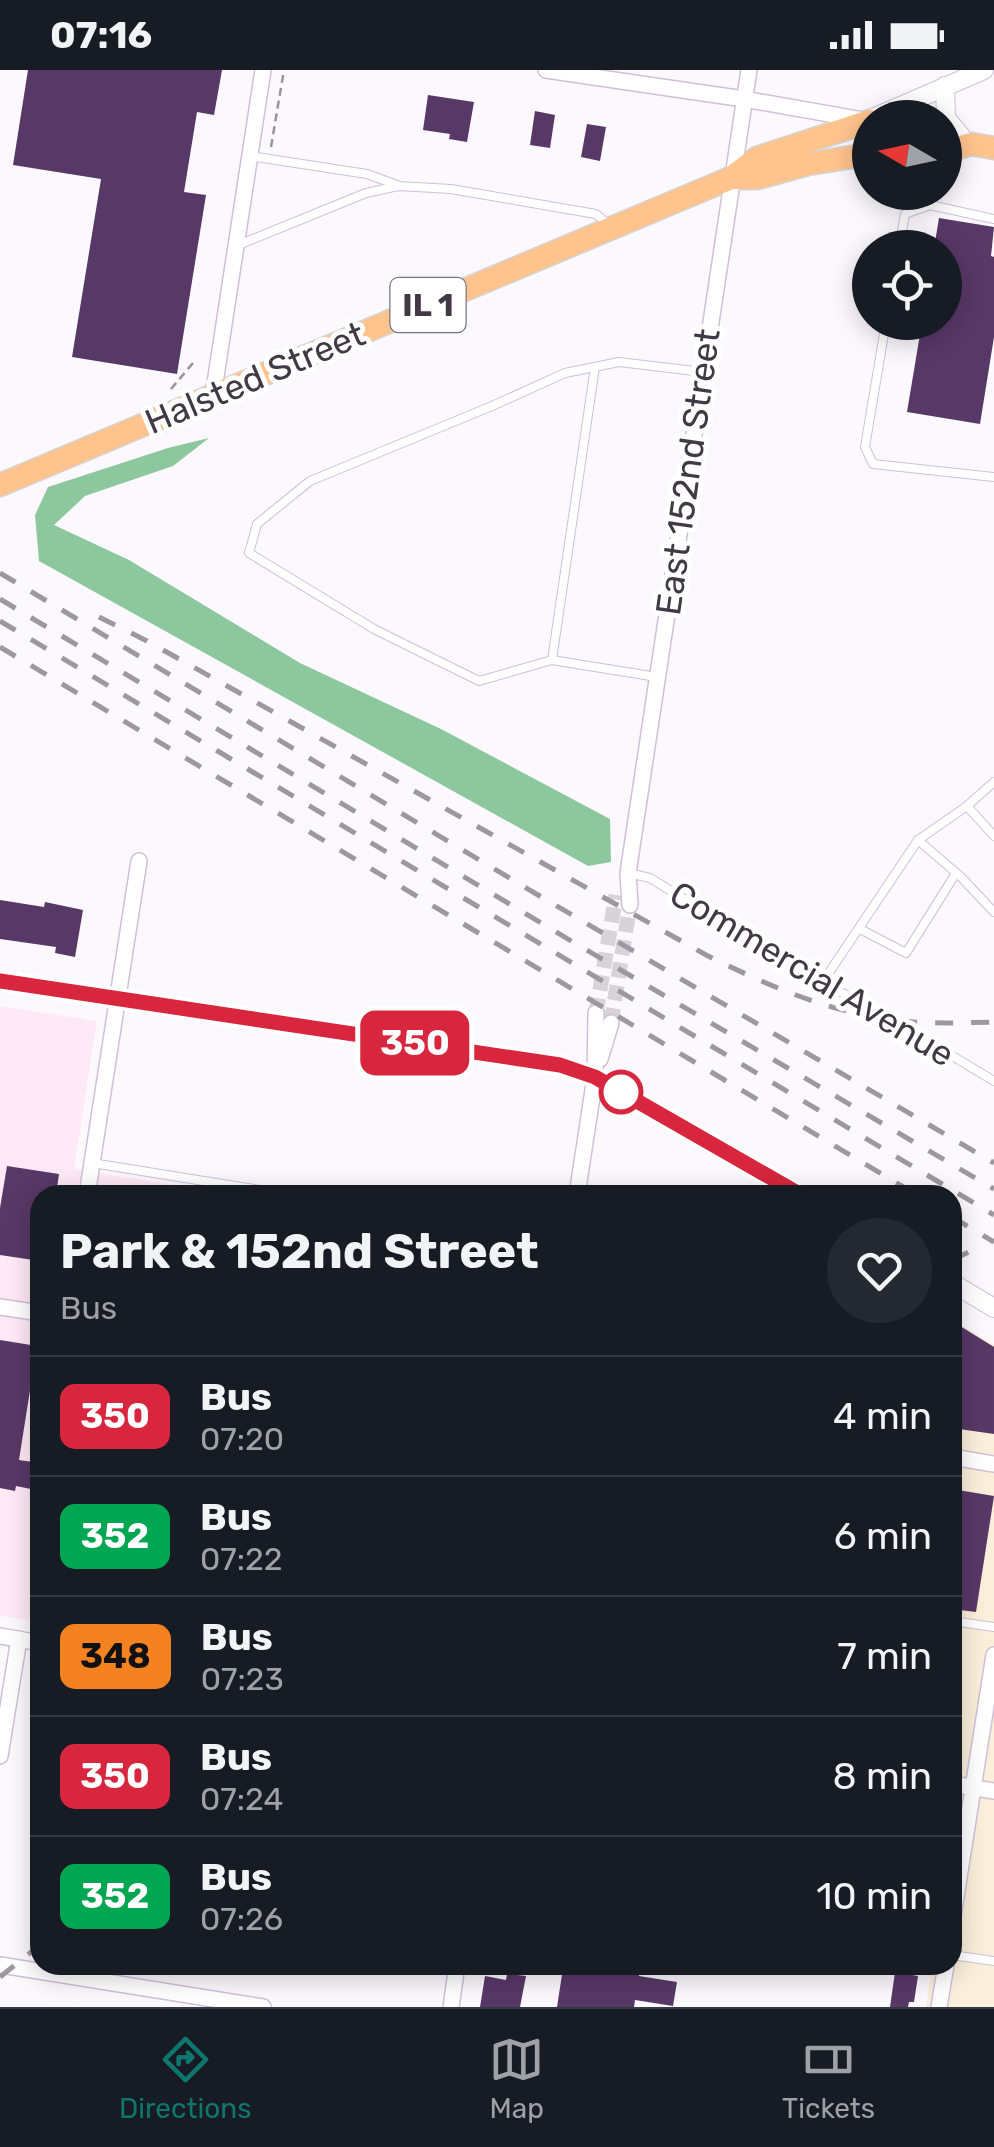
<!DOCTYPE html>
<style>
body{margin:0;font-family:Rubik,sans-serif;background:#242831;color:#f1f3f6;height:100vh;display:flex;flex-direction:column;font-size:38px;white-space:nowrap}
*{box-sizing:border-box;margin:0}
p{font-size:32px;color:#9ea1a6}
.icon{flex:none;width:55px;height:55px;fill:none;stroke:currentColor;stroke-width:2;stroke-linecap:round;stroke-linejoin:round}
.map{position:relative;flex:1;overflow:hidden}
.details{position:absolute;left:30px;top:1115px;width:932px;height:790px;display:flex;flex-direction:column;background:#171b24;border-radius:30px;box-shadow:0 5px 25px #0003}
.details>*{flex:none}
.badge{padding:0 20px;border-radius:15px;font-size:35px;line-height:65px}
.needle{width:65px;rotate:279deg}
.buttons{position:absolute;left:852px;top:30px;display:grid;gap:20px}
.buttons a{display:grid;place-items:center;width:110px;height:110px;border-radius:50%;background:#171b24;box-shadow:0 5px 25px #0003;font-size:50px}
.map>.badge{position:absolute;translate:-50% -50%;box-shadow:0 0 0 5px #fff}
.round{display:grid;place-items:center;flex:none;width:105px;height:105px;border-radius:52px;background:#242831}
.overview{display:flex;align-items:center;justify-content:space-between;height:170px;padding:0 30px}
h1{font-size:48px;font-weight:700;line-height:75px}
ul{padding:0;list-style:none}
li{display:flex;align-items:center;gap:30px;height:120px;padding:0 30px;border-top:2px solid #363941}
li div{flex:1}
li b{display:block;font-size:38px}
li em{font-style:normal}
li .badge{min-width:110px;font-weight:700;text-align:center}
.status{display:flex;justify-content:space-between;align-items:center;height:70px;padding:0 50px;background:#171b24;direction:ltr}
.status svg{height:28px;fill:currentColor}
.dock{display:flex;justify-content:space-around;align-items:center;height:140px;border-top:2px solid #363941;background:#171b24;font-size:28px;color:#9ea1a6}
.dock a{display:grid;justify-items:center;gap:5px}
.dock .current{color:#0f766e}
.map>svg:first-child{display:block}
</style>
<div class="status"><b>07:16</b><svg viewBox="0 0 49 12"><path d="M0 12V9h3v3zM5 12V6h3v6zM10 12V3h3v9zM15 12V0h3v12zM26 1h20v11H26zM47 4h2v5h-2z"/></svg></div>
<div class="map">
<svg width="994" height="1937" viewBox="0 0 994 1937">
<rect width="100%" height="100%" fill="#fcf9fe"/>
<path fill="#faefda" d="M 953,1250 L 994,1275 L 994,1937 L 926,1937 L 932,1895 L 952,1895 Z"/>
<path fill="#ffe9f6" d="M 0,936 L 97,951 L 74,1099 L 238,1125 L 40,1125 L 40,1552 L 0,1546 Z"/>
<path fill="#8dc79d" d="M 209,368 L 173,396 L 85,426 L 54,455 L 129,490 L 300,593 L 441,659 L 610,749 L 611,792 L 588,796 L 39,491 L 35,445 L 48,417 L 168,378 Z"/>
<g fill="#583867">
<path d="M 28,0 L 222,0 L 214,45 L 197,42 L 184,122 L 206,125 L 177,304 L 72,287 L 101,109 L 13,95 Z"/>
<path d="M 428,25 L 474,32 L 467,72 L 449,69 L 450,64 L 423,60 Z"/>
<path d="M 535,41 L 555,45 L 550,78 L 530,75 Z"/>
<path d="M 587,54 L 606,57 L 600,91 L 581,87 Z"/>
<path d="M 939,148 L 994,157 L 991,186 L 994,187 L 994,267 L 980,354 L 907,342 L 922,252 L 945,252 L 945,178 L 934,178 Z"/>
<path d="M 0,830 L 44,837 L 45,832 L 83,840 L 75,887 L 55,883 L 56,877 L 0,869 Z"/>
<path d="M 7,1096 L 59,1104 L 56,1125 L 40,1125 L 40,1191 L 0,1185 L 0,1138 Z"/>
<path d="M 952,1251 L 994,1277 L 994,1364 L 952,1358 Z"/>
<path d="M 0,1270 L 37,1276 L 19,1390 L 40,1393 L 36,1420 L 16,1416 L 15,1421 L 0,1418 Z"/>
<path d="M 952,1419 L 994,1426 L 976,1542 L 952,1539 Z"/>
<path d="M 595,1895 L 640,1895 L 639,1906 L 677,1912 L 673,1936 L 635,1930 L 634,1937 L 557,1937 L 563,1898 L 594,1903 Z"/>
<path d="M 895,1902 L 918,1906 L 914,1932 L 909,1932 L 908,1937 L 890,1937 Z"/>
<path d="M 507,1904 L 526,1906 L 520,1937 L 480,1937 L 485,1906 L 506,1910 Z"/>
</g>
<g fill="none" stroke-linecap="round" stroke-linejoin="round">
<g stroke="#d7d3d9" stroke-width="15" stroke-dasharray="15 8" stroke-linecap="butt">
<path d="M 596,943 L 616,825"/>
<path d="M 611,953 L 630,835"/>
</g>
<g stroke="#d0bfd8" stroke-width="10">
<g id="service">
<path d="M 250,86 L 367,104 L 397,115"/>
<path d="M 236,176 L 366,123 L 398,116 L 451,119 L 596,144 L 609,155"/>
<path d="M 899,178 L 905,144 L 930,135 L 994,149"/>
<path d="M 886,252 L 865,377 L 873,394 L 994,407"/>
<path d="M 552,590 L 595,297"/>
<path d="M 657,607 L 552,590 L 479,611 L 374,559 L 249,483 L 257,454 L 310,411 L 492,336 L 565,303 L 619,292 L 703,302"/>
<path d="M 967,736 L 994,766"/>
<path d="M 918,770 L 961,807 L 994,842"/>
<path d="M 628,803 L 650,808 L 822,913 L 871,937 L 994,1011"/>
<path d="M 860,859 L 906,883 L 956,803"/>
<path d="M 822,913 L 918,770 L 967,736 L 994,712"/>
<path d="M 92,1093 L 291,1125"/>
<path d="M 952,1551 L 994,1557"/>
<path d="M 952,1885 L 994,1891"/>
</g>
</g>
<g stroke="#d0bfd8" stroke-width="18">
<g id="minor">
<path d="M 546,0 L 744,29 L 863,50"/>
<path d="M 213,326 L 263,0"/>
<path d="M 630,835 L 628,803 L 749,0"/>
<path d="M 600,989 L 611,953"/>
<path d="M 87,1125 L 139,791"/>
<path d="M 577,1125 L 595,1007 L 596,943"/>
<path d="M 0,1237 L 40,1243"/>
<path d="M 952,1387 L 994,1394"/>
<path d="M 0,1566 L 40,1573"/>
<path d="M 0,1686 L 19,1569"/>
<path d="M 952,1714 L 994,1721"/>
<path d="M 952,1852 L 994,1585"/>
<path d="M 0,1895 L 263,1937"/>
<path d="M 451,1937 L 457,1895"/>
<path d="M 939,1937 L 946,1895"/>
</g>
</g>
<g stroke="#d0bfd8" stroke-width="20">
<g id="tertiary">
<path d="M 945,16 L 946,48 L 961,66"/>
<path d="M 873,48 L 984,0"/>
<path d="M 0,911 L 560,995 L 595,1007 L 800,1125"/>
<path d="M 952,1213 L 994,1238"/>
</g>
</g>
<g stroke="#d5d4d6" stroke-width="25">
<g id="primary">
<path d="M 945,82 L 971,74 L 994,78"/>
<path d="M 731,108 L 758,108 L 808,94 L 870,84"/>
<path d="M 0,415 L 731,108 L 757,88 L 870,51"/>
</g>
</g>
<g stroke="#99949c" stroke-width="2.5" stroke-dasharray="8 5" stroke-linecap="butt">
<path d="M 271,77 L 284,0"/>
<path d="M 171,319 L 193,293"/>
</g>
<use href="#service" stroke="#fff" stroke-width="8"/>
<use href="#minor" stroke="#fff" stroke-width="15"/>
<use href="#tertiary" stroke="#fff" stroke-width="18"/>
<use href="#primary" stroke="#ffc48e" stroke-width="22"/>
<g stroke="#9d989f" stroke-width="5" stroke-dasharray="18 18" stroke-linecap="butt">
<path d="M 0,503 L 533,822 L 994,1093"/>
<path d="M 0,529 L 573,872 L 994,1119"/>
<path d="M 99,547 L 147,571 L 708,886 C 767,915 826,941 892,950 C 926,954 960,953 994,952"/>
<path d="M 0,551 L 994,1145"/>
<path d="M 0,577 L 917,1125"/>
<path d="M 952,1147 L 994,1172"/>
<path d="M 952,1190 L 984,1175"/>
<path d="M 0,1907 L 40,1875"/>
</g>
</g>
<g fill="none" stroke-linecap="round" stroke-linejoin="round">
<g stroke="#fff" stroke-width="22">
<path id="line" d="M 0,911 L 560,995 L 595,1007 L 801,1125"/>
</g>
<use href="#line" stroke="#d7263d" stroke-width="15"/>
</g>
<circle fill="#fff" stroke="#d7263d" stroke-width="5" cx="621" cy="1022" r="20"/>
<g text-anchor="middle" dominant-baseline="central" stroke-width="10" stroke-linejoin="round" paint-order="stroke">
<rect fill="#fff" stroke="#7a757c" stroke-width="2.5" x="390.5" y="208" width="75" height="54" rx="8"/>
<g font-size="32" font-weight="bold" fill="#413a44">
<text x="428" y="235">IL 1</text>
</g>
<g font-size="35" fill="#413a44" stroke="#fff">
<text transform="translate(255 308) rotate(-23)">Halsted Street</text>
<text transform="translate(688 402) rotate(-82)">East 152nd Street</text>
<text transform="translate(812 904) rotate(31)">Commercial Avenue</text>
</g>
</g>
</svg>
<div class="buttons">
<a><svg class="needle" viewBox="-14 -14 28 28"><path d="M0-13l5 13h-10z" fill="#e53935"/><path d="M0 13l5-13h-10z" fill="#9ea1a6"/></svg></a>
<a><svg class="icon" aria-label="locate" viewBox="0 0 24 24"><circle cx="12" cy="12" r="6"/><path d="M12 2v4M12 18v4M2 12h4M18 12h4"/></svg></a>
</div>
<b class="badge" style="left:415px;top:973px;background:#d7263d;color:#fff">350</b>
<section class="details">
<div class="overview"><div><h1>Park &amp; 152nd Street</h1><p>Bus</p></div><a class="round"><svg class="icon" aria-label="heart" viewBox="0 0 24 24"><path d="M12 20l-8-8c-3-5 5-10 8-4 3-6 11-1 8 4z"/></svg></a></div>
<ul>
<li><span class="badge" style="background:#d7263d;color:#fff">350</span><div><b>Bus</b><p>07:20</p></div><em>4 min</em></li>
<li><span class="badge" style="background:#00a651;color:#fff">352</span><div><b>Bus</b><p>07:22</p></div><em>6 min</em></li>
<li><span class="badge" style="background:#f58220;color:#111">348</span><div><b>Bus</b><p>07:23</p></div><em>7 min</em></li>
<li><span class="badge" style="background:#d7263d;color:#fff">350</span><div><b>Bus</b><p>07:24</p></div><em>8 min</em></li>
<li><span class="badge" style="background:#00a651;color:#fff">352</span><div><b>Bus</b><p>07:26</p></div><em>10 min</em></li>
</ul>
</section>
</div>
<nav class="dock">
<a class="current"><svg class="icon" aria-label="directions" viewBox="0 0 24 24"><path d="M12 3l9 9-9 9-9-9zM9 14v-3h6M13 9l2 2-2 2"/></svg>Directions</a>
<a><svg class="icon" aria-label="map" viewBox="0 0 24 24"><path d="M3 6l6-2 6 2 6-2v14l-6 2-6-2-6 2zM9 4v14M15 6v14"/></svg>Map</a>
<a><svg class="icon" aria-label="tickets" viewBox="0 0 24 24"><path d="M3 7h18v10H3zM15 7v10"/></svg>Tickets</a>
</nav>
